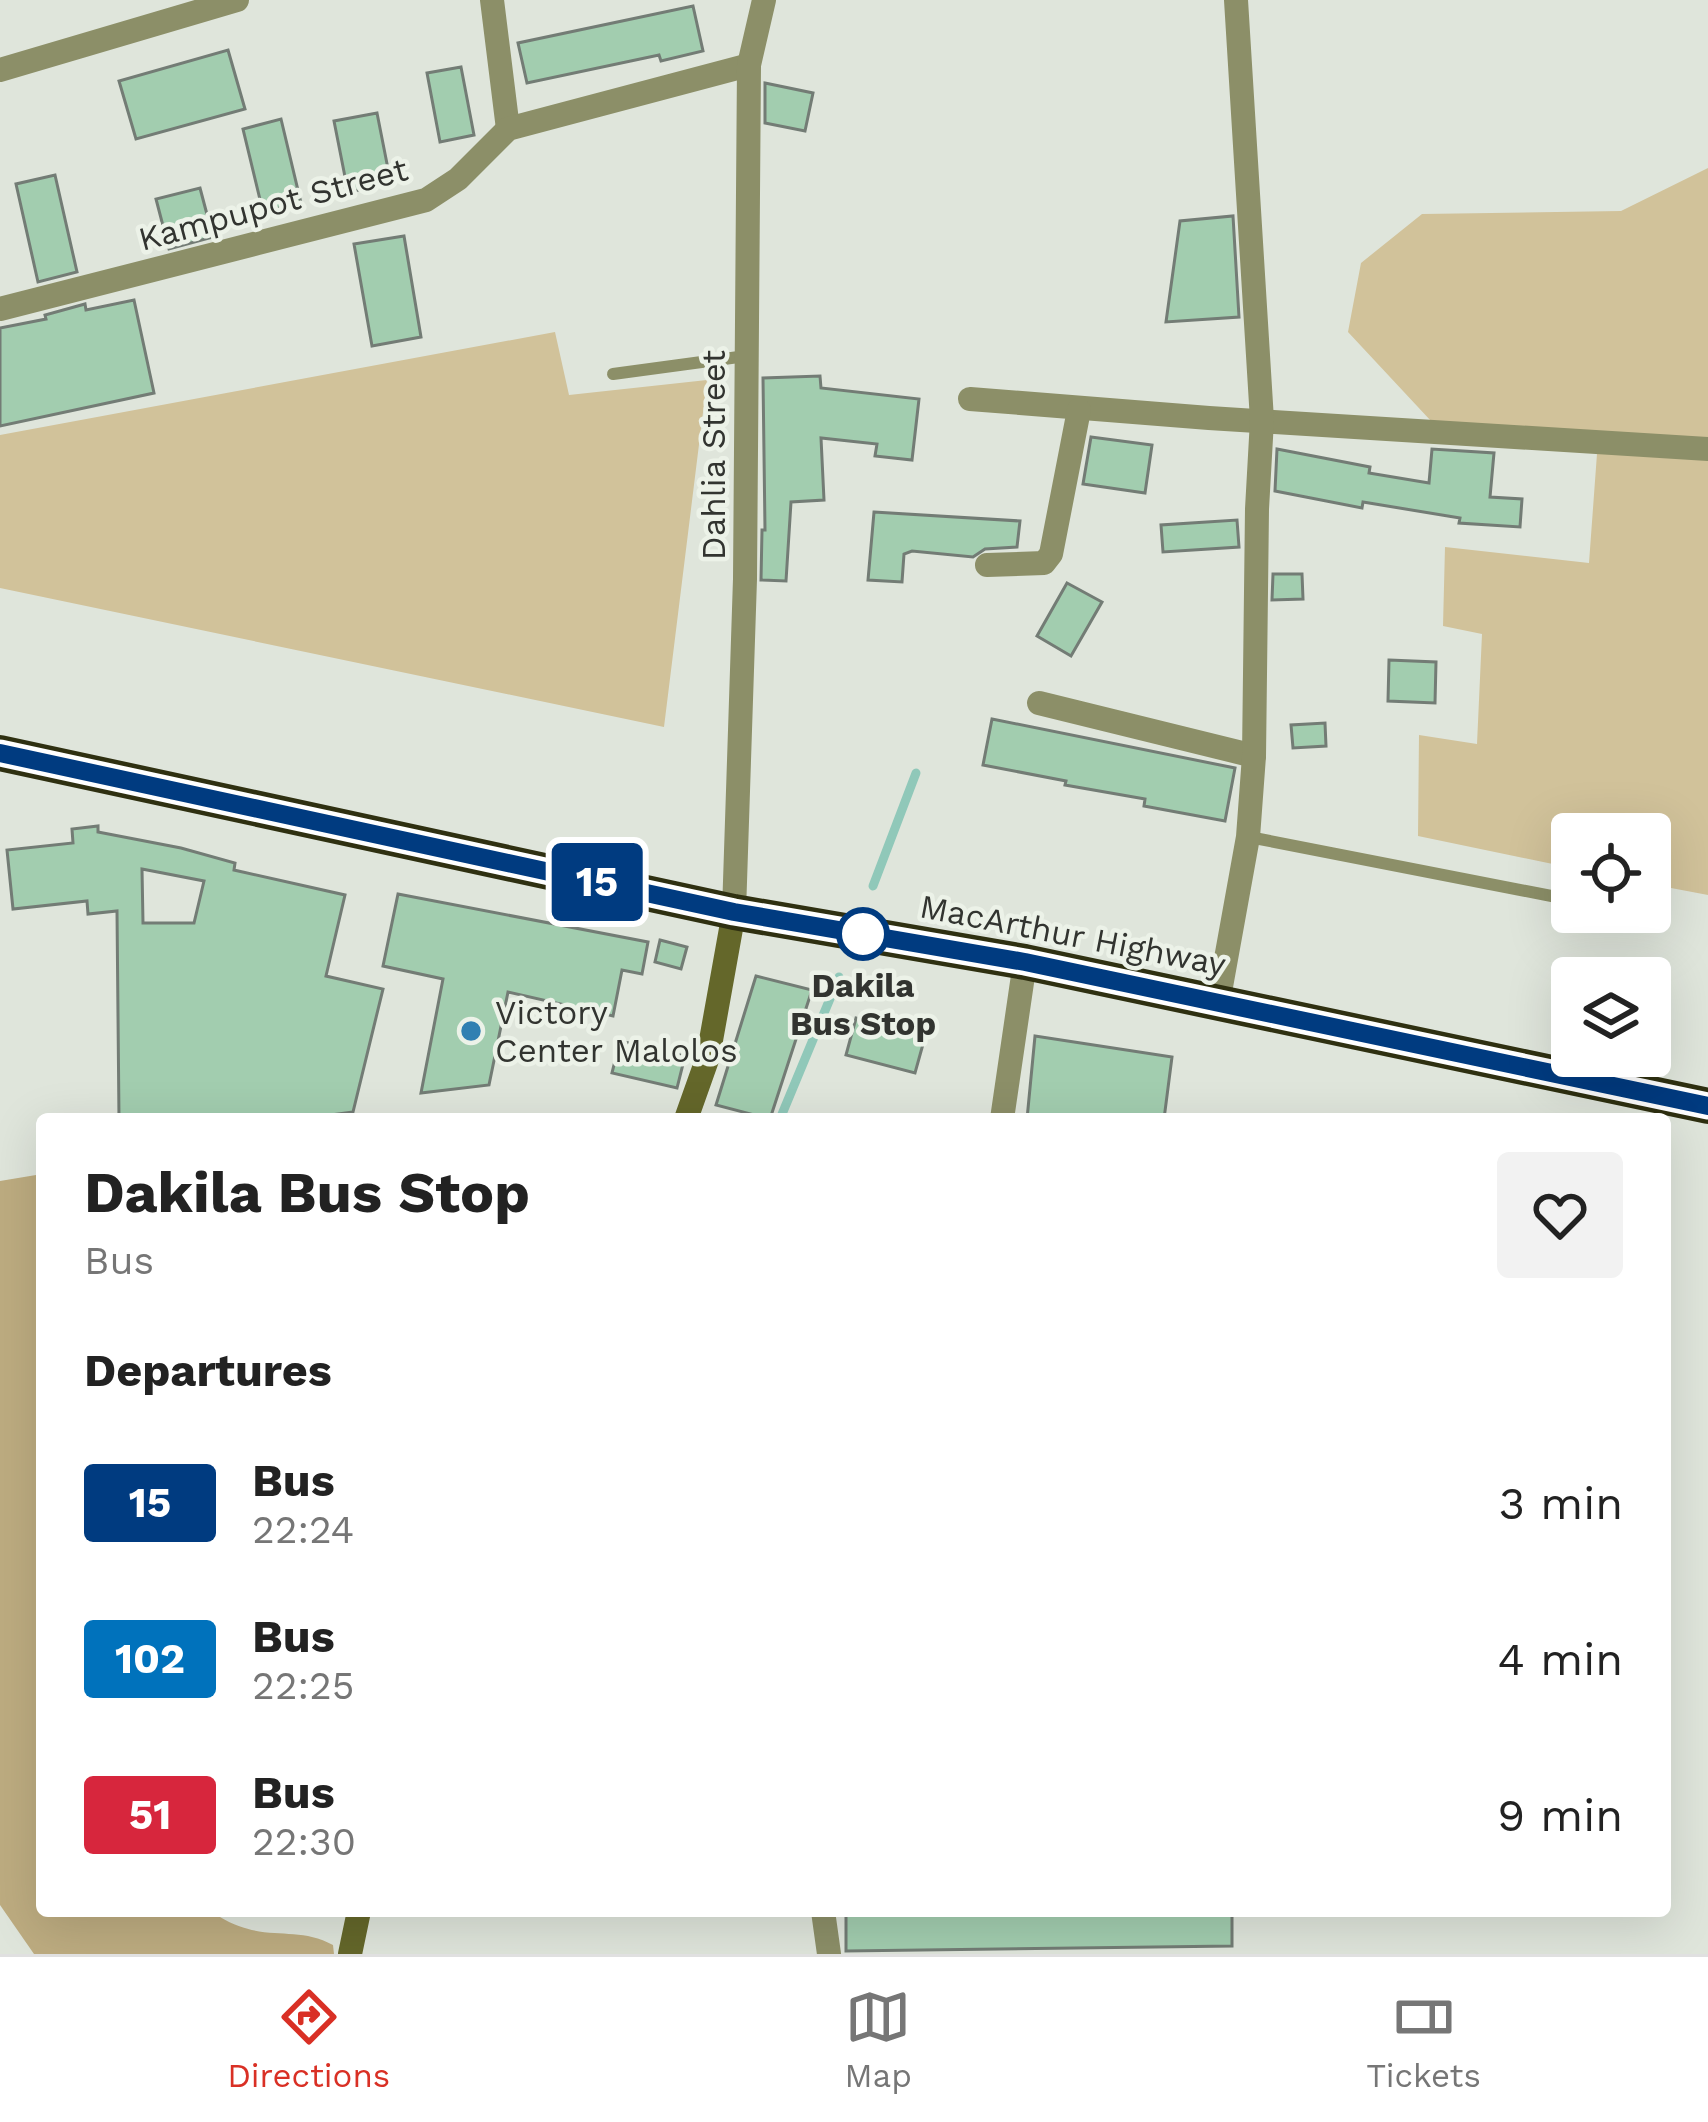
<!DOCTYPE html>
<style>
body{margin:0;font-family:"Work Sans",sans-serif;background:#f2f2f2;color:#222;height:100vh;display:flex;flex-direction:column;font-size:45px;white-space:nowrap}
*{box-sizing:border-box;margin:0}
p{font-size:39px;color:#767676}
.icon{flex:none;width:66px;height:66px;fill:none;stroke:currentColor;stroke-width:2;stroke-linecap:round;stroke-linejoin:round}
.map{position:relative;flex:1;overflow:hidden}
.panel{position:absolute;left:36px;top:1113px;width:1635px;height:804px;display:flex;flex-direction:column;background:#fff;border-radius:12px;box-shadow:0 12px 48px #0002}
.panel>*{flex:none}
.badge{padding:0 24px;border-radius:9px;font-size:42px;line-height:78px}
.tools{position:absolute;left:1551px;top:813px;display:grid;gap:24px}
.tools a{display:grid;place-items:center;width:120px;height:120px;border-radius:12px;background:#fff;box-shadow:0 12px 48px #0002;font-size:60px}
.map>.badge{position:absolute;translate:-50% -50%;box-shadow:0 0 0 6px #fff}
h2{padding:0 48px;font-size:45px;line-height:108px}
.round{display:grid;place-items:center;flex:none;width:126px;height:126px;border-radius:12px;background:#f2f2f2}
.headline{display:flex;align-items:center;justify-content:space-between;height:204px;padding:0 48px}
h1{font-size:57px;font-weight:700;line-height:90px}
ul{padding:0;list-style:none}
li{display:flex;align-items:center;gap:36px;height:156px;padding:0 48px}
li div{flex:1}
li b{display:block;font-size:45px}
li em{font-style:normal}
li .badge{min-width:132px;font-weight:700;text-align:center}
.tab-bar{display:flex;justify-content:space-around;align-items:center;height:168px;border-top:3px solid #e0e0e0;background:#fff;font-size:33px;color:#767676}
.tab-bar a{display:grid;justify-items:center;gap:6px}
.tab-bar .on{color:#d93025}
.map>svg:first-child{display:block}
</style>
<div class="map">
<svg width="1708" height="1954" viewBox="0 0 1708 1954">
<rect width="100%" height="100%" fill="#dfe5db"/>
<g fill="#d1c29a">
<path d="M 1708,168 L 1708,895 L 1650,884 L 1650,834 L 1572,834 L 1572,868 L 1418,836 L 1419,735 L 1477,744 L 1482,634 L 1443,626 L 1445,547 L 1589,563 L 1598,440 L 1431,421 L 1348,332 L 1361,263 L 1422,214 L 1621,211 Z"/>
<path d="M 555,332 L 569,395 L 707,380 L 664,727 L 0,588 L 0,435 Z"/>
</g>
<path fill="#bdac80" d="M 42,1174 L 42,1911 L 221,1911 L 220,1917 C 265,1944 295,1924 333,1945 L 334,1954 L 34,1954 L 0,1905 L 0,1181 Z"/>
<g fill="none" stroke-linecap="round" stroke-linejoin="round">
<g stroke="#90c8b9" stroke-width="9">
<path d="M 873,886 L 916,773"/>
<path d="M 780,1119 L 839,977"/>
</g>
</g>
<g fill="#a2cdaf" stroke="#737c75" stroke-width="3" fill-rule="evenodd">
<path d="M 693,6 L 703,51 L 661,61 L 659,55 L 527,83 L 518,43 Z"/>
<path d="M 228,50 L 245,109 L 136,139 L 119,81 Z"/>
<path d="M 461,67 L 474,135 L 440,142 L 427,73 Z"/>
<path d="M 765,83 L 813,93 L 805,131 L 765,123 Z"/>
<path d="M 377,113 L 391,184 L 348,192 L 334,121 Z"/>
<path d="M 281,119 L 301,203 L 263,212 L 243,129 Z"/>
<path d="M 55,175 L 77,272 L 38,282 L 16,184 Z"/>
<path d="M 200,188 L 213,237 L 169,249 L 156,199 Z"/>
<path d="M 1233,216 L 1239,317 L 1166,322 L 1180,221 Z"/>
<path d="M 404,236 L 421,337 L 372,346 L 354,244 Z"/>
<path d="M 134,300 L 154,393 L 0,426 L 0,328 L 46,319 L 45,315 L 85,304 L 86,310 Z"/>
<path d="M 820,376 L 821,388 L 919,399 L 912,460 L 875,456 L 877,444 L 821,438 L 824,500 L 791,502 L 786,581 L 761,580 L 762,530 L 765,530 L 763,378 Z"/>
<path d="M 1091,437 L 1152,445 L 1145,493 L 1083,484 Z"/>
<path d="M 1277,449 L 1370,467 L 1369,473 L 1429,483 L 1432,449 L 1494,453 L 1490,497 L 1522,499 L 1520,527 L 1459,523 L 1460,518 L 1363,502 L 1362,508 L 1275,491 Z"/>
<path d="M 874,512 L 1020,521 L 1017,547 L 985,549 L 973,557 L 912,551 L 904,554 L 902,582 L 868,580 Z"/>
<path d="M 1237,520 L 1239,547 L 1163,552 L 1161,525 Z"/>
<path d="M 1273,574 L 1302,574 L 1303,599 L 1272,600 Z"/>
<path d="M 1067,583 L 1102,602 L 1071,656 L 1037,636 Z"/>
<path d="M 1389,660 L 1436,662 L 1435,703 L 1388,701 Z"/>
<path d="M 992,719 L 1235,768 L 1225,821 L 1144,806 L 1145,799 L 1065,785 L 1066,781 L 983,765 Z"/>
<path d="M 1325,723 L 1326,746 L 1293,748 L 1291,725 Z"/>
<path d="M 98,826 L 98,832 L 181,848 L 235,863 L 234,870 L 345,895 L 326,976 L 383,989 L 353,1112 L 301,1119 L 119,1119 L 117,911 L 88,914 L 87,901 L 13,909 L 7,850 L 73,843 L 72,829 ZM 142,869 L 204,881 L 194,923 L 143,923 Z"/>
<path d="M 398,894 L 648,942 L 642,974 L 622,970 L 613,1016 L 508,992 L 489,1085 L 421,1093 L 443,979 L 383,966 Z"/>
<path d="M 660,940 L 687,947 L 681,969 L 655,962 Z"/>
<path d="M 756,976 L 812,990 L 770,1119 L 716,1105 Z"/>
<path d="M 856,1018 L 925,1037 L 915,1073 L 846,1055 Z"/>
<path d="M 1035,1036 L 1172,1057 L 1164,1119 L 1027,1119 Z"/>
<path d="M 620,1041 L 685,1056 L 677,1088 L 612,1073 Z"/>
<path d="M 846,1911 L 1232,1911 L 1232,1946 L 846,1951 Z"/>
</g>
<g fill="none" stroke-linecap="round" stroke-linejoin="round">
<g stroke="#8c8f68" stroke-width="12">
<path d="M 613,374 L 746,356"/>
<path d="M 1249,837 L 1572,900"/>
</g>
<g stroke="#8c8f68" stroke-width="24">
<path d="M 492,0 L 508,129"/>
<path d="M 0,70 L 237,0"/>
<path d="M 0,309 L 426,200 L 458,179 L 508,129 L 749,65"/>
<path d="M 970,399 L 1209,418 L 1708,449"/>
<path d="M 987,565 L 1044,563 L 1051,554 L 1079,410"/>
<path d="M 1039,703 L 1254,756"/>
<path d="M 734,912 L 745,579 L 749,65 L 764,0"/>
<path d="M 1218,1003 L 1248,837 L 1254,756 L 1257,509 L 1262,420 L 1236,0"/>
<path d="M 1002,1119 L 1025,962"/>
<path d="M 823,1911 L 829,1954"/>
</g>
<g stroke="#64672a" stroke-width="24">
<path d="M 686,1119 L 708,1057 L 734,912"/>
<path d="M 350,1954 L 359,1911"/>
</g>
<path stroke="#2f3011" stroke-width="36" d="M 0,753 L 734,912 L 1025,962 L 1708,1106"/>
</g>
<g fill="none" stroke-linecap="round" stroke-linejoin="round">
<g stroke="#fff" stroke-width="27">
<path id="line" d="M 0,753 L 734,912 L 1025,962 L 1708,1106"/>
</g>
<use href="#line" stroke="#003b80" stroke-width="18"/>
</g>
<circle fill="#fff" stroke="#003b80" stroke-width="6" cx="863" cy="934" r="24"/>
<circle fill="#3180b2" stroke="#ecf2e8" stroke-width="4.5" cx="471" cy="1031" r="12"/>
<g text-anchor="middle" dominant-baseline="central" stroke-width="9" stroke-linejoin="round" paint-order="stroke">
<g font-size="33" fill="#323430" stroke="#ecf2e8">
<text transform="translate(273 204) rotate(-15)">Kampupot Street</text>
<text transform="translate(713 455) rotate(-90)">Dahlia Street</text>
<text transform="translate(1073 935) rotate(11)">MacArthur Highway</text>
</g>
<g font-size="33" font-weight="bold" fill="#323430" stroke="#ecf2e8">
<text x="863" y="985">Dakila<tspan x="863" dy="38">Bus Stop</tspan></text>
</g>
<g font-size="33" fill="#323430" stroke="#ecf2e8" text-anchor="start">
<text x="495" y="1012">Victory<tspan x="495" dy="38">Center Malolos</tspan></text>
</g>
</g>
</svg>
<div class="tools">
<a><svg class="icon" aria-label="locate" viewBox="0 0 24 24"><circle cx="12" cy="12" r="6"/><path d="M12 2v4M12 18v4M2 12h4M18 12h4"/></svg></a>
<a><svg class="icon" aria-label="layers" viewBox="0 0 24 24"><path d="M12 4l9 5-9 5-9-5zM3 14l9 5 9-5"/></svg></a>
</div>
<b class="badge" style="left:597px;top:882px;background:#003b80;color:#fff">15</b>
<section class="panel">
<div class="headline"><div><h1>Dakila Bus Stop</h1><p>Bus</p></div><a class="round"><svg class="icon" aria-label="heart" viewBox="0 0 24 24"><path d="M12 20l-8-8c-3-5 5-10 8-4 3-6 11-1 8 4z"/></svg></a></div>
<h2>Departures</h2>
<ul>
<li><span class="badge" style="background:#003b80;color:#fff">15</span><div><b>Bus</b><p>22:24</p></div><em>3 min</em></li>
<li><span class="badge" style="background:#0072bc;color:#fff">102</span><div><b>Bus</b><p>22:25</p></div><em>4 min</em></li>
<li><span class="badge" style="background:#d7263d;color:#fff">51</span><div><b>Bus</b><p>22:30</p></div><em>9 min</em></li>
</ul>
</section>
</div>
<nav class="tab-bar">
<a class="on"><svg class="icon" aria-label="directions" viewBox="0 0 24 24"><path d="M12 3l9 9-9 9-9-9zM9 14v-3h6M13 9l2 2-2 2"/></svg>Directions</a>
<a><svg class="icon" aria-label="map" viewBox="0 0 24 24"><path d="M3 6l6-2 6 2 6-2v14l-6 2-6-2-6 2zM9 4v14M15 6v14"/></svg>Map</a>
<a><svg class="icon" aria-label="tickets" viewBox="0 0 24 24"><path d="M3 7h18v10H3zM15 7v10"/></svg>Tickets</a>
</nav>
